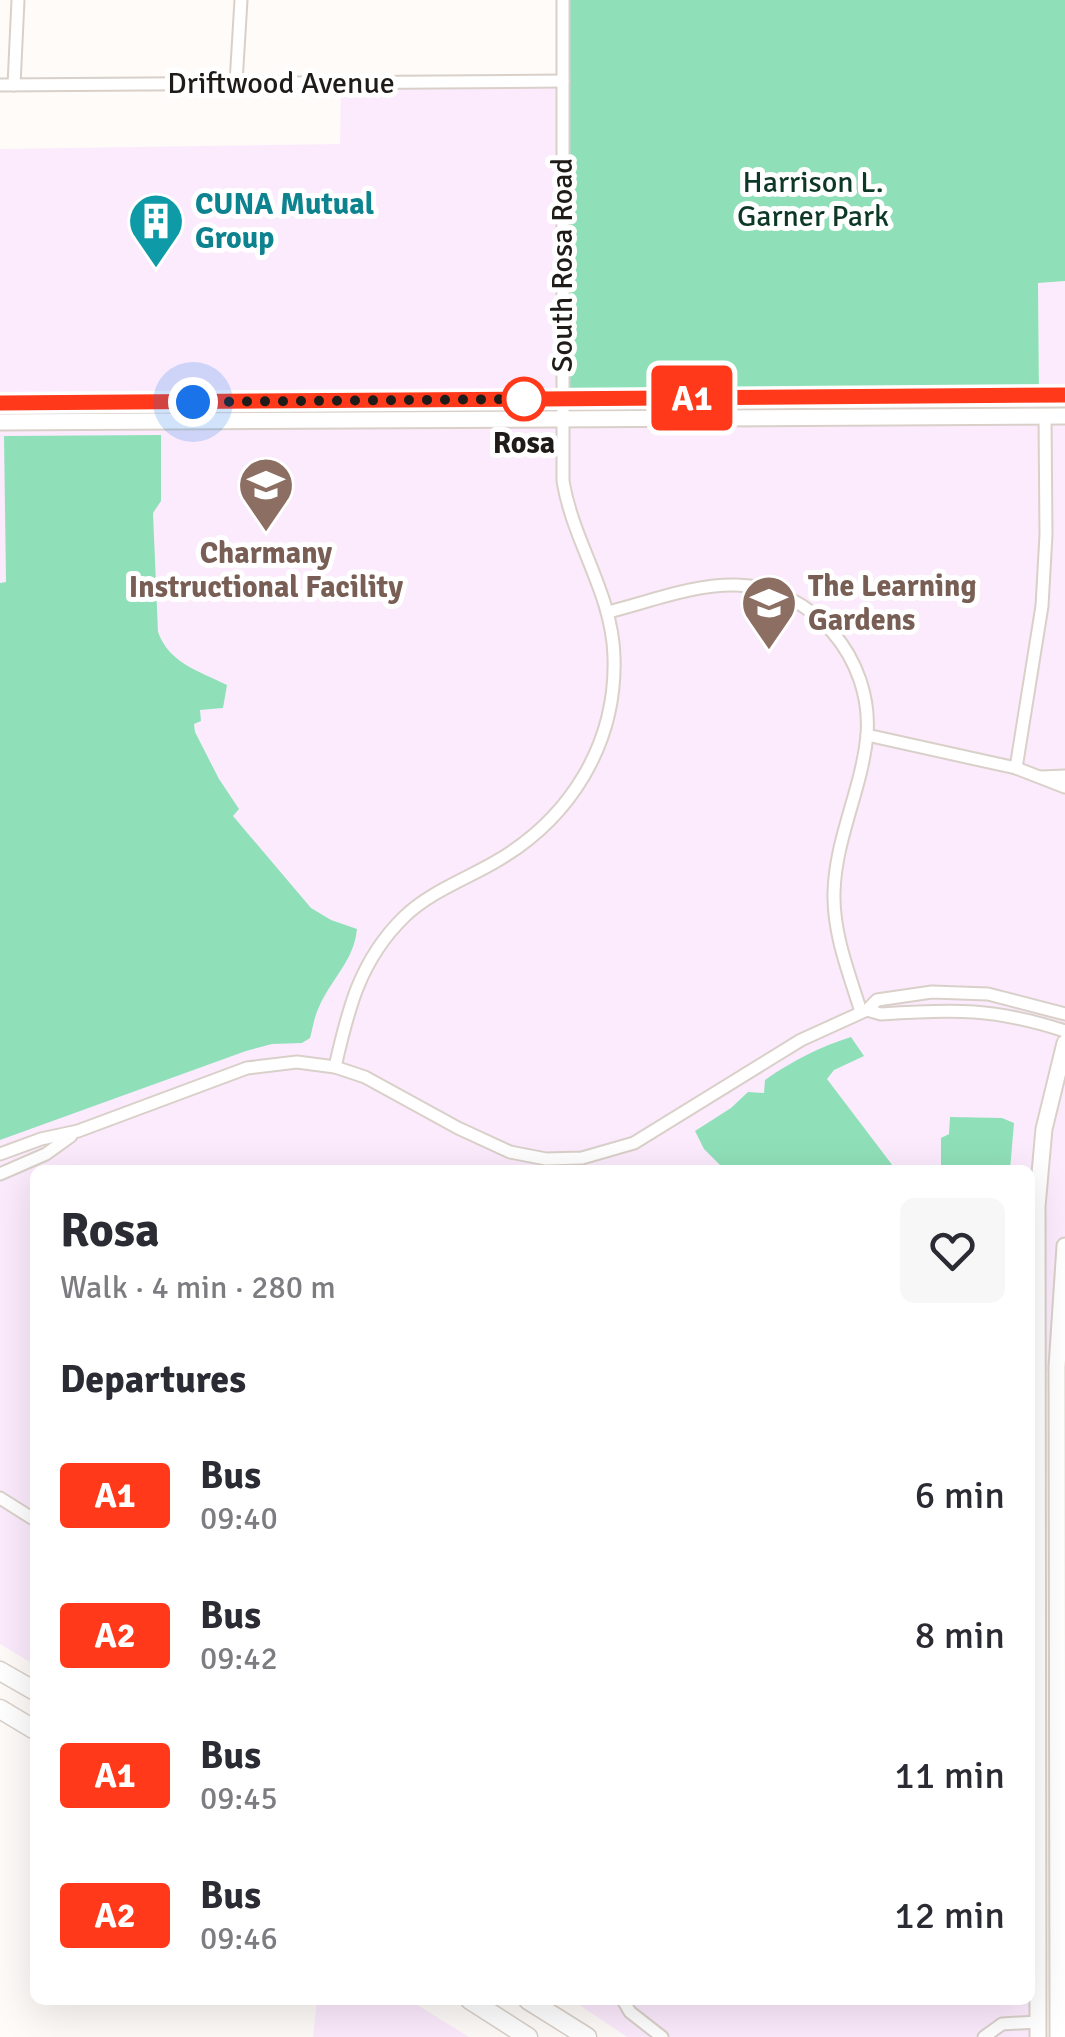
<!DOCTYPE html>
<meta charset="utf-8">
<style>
body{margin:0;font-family:Signika,sans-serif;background:#f7f7f7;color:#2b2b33;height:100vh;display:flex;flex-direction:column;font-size:38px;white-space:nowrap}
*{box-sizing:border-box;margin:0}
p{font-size:32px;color:#7c7c81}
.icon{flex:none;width:55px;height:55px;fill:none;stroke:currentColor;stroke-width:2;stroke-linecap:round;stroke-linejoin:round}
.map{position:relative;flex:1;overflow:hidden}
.panel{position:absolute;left:30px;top:1165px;width:1005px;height:840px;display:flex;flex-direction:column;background:#fff;border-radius:15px;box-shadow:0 10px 40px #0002}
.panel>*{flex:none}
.badge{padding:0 20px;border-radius:8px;font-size:35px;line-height:65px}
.you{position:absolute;width:50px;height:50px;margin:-25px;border:8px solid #fff;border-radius:50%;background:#1a73e8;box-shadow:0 0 0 15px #1a73e833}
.map>.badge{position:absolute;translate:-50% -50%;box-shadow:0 0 0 5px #fff}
h2{padding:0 30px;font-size:38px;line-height:90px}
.round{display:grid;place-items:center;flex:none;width:105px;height:105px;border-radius:15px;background:#f7f7f7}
.headline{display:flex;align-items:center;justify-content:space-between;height:170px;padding:0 30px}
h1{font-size:48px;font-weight:800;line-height:75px}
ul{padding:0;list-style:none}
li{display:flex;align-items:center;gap:30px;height:140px;padding:0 30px}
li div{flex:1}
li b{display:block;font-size:38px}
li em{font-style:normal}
li .badge{min-width:110px;font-weight:700;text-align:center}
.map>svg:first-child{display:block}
</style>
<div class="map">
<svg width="1065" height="2037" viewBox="0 0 1065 2037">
<rect width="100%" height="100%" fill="#fefbf8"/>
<g fill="#fcebfd">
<path d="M 563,81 L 561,398 L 0,403 L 0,149 L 340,144 L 341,82 Z"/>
<path d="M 1065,281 L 1065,395 L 1039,396 L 1038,282 Z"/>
<path d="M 1065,416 L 1065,1367 L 1030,1375 L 1030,1170 L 35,1170 L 35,1665 L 0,1644 L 0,422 Z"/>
<path d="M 1030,1866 L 1037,1866 L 1038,2037 L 627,2037 L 572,2000 L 1030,2000 Z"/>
<path d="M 317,2000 L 409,2000 L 469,2037 L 313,2037 Z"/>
</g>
<g fill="#8fe0b9">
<path d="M 563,0 L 1065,0 L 1065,281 L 1038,283 L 1039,396 L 561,398 Z"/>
<path d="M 161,435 L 161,501 L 153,513 L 158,632 C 169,663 199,671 227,685 L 223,708 L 200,710 L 201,721 L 194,724 L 195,732 L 219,779 L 239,809 L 233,816 L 311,908 L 331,920 L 357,929 C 354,961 331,979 319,1007 C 314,1017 313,1028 310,1038 L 302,1043 L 272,1044 L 246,1051 L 0,1140 L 0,583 L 6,582 L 4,436 Z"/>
<path d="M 851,1037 L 864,1056 L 834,1070 L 827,1079 L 896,1170 L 725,1170 L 704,1149 L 695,1131 L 731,1108 L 748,1092 L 764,1093 L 765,1080 C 792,1061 819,1047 851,1037 Z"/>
<path d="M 950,1117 L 1002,1118 L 1014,1123 L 1010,1170 L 941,1170 L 941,1138 L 949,1134 Z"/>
</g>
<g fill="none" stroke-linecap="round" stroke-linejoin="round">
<g stroke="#d9d0c9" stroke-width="15">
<g id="minor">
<path d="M 236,83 L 241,0"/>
<path d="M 0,85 L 563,81"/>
<path d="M 14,85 L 18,0"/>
<path d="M 608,612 C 649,602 693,584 736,585 C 813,587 873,659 867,735 C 862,789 835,839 834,893 C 833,934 849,973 861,1012"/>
<path d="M 867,735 L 1016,768 L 1065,787"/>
<path d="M 1016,768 L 1042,606 L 1046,535 L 1045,416"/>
<path d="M 1041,777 L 1065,776"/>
<path d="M 867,1010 L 881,1014 C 954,1009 995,1008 1065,1031"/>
<path d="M 335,1067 C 348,1009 360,960 404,917 C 428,893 466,879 495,862 C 570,819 617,744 614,656 C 612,593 573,542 563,481 L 563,0"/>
<path d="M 0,1154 L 41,1139 L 78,1131 L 247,1068 L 297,1062 L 335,1067 L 365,1077 L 458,1128 L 510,1152 L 546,1159 L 582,1158 L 634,1143 L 801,1040 L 867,1010 L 877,1000 L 932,992 L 988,994 L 1065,1014"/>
<path d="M 0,1174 L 46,1154 L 71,1136"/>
<path d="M 0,1498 L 35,1520"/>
<path d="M 623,2000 L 630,2012 L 662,2037"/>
<path d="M 984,2037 L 1002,2024 L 1038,2022"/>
</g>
</g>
<g stroke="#d9d0c9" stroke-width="19">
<g id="major">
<path d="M 0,403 L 1065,395"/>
<path d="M 0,422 L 1065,416"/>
<path d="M 1038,2037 L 1037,1206 L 1044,1129 L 1065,1043"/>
<path d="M 1058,2037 L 1057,1367 L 1065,1246"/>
</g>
</g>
<g stroke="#d9d0c9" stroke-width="21">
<g id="highway">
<path d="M 0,1671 L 35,1691"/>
<path d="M 0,1709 L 35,1730"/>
<path d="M 470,2000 L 528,2037"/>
<path d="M 528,2000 L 587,2037"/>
</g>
</g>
<use href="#minor" stroke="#fff" stroke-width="11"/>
<use href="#major" stroke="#fff" stroke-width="15"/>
<use href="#highway" stroke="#fff" stroke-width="18"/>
</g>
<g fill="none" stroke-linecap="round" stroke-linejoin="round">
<g stroke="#fff" stroke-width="22">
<path id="line" d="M 0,403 L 1065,395"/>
</g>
<use href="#line" stroke="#ff391a" stroke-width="15"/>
<path stroke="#1e1b19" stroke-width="10" stroke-dasharray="0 18" d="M 193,402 L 524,399"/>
</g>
<defs>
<g id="building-pin" transform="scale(2.875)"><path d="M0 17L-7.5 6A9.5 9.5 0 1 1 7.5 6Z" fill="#0f9aa8" stroke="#fff"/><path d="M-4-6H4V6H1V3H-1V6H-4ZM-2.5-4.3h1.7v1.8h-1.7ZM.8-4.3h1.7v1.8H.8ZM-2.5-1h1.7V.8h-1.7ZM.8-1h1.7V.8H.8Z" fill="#fff"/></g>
<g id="university-pin" transform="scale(2.875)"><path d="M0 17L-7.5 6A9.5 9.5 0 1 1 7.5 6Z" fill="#8d6e63" stroke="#fff"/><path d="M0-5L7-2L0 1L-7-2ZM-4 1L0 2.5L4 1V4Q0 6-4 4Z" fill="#fff"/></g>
<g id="school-pin" transform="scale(2.875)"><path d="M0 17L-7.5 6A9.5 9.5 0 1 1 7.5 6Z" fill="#8d6e63" stroke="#fff"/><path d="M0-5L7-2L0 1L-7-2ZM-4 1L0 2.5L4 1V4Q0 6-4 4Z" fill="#fff"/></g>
</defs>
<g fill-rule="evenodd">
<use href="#building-pin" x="156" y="221"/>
<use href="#university-pin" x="266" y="485"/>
<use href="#school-pin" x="769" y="603"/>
</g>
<circle fill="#fff" stroke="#ff391a" stroke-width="5" cx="524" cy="399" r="20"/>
<g text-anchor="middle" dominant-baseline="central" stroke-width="10" stroke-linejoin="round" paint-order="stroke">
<g font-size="30" fill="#1e1b19" stroke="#fff">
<text x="281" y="83">Driftwood Avenue</text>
<text transform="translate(562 265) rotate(-90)">South Rosa Road</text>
</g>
<g font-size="30" fill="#0d3827" stroke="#fff">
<text x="813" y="182">Harrison L.<tspan x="813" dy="34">Garner Park</tspan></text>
</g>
<g font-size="30" font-weight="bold" fill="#0d838f" stroke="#fff" text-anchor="start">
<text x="195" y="204">CUNA Mutual<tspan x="195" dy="34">Group</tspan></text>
</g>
<g font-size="30" font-weight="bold" fill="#1e1b19" stroke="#fff">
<text x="524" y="443">Rosa</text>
</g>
<g font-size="30" font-weight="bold" fill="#785e54" stroke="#fff">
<text x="266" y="553">Charmany<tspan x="266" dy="34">Instructional Facility</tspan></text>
<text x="808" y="586" text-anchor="start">The Learning<tspan x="808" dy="34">Gardens</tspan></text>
</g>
</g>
</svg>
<div class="you" style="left:193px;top:402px"></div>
<b class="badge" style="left:692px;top:398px;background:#ff391a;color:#fff">A1</b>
<section class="panel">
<div class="headline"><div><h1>Rosa</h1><p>Walk · 4 min · 280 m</p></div><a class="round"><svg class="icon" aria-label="heart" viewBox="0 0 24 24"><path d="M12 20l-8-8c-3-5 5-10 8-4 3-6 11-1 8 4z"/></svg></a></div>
<h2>Departures</h2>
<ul>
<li><span class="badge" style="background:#ff391a;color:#fff">A1</span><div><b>Bus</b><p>09:40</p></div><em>6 min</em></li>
<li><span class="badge" style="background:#ff391a;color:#fff">A2</span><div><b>Bus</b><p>09:42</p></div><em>8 min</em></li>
<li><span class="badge" style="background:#ff391a;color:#fff">A1</span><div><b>Bus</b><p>09:45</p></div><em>11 min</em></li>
<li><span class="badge" style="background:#ff391a;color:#fff">A2</span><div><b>Bus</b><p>09:46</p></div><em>12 min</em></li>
</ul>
</section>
</div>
